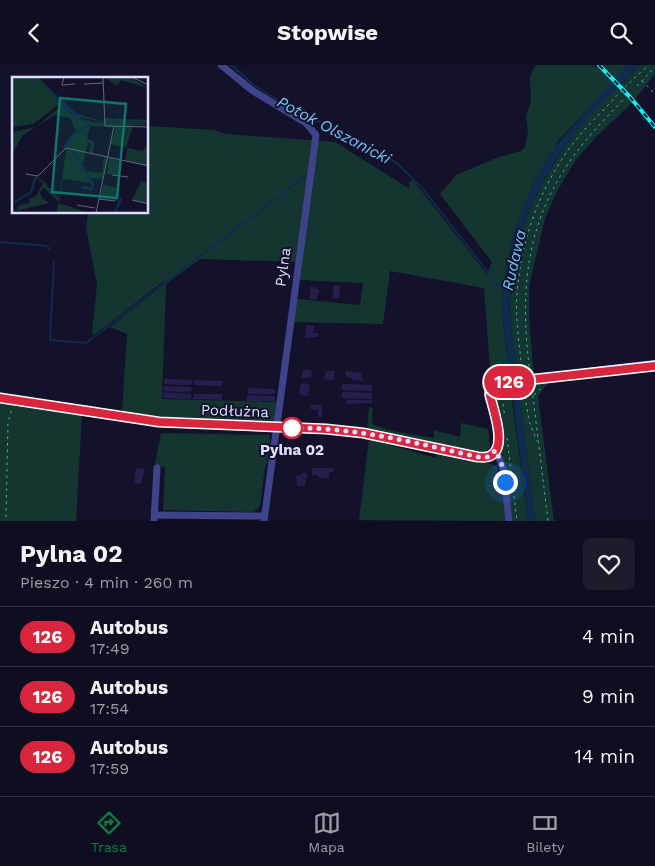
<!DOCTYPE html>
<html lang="pl">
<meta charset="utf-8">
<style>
body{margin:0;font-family:"Work Sans",sans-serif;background:#1d1c2d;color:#f1f3f6;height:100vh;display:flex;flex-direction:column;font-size:19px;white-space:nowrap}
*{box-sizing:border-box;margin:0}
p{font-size:16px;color:#9b9ca5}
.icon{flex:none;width:28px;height:28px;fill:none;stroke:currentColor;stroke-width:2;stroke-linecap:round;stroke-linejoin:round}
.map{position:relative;height:456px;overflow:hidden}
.sheet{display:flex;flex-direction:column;background:#0f0e20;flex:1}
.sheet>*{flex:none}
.badge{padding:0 10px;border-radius:16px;font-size:18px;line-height:32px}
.you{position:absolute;width:25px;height:25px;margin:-12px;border:4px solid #fff;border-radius:50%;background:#1a73e8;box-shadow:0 0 0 8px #1a73e833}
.map>.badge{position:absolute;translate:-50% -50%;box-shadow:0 0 0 2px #fff}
.round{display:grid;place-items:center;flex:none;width:52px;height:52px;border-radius:8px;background:#1d1c2d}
.summary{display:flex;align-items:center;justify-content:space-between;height:85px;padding:0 20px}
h1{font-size:24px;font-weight:700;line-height:38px}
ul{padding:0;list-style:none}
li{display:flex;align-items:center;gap:15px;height:60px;padding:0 20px;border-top:1px solid #2f2e3e}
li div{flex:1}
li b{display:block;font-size:19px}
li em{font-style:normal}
li .badge{min-width:55px;font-weight:700;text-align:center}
header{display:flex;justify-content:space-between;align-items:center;height:65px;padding:0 20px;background:#0f0e20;font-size:22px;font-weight:700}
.tabs{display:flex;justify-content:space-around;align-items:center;height:70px;border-top:1px solid #2f2e3e;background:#0f0e20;font-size:14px;color:#9b9ca5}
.tabs a{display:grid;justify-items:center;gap:2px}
.tabs .current{color:#0b8043}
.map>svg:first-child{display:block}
</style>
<header><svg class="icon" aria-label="back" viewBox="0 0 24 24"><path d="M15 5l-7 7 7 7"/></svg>Stopwise<svg class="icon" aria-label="search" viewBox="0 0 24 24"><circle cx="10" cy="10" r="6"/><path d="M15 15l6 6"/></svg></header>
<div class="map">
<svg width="655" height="456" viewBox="0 0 655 456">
<rect width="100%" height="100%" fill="#14122b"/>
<g fill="#153531">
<path d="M 536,0 L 593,0 L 596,3 L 598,0 L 629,0 L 559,75 L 532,121 L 514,168 L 507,197 L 503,234 L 502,247 L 510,314 L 491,318 L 484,223 L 390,206 L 383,259 L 294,257 L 297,234 L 360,240 L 363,218 L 300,215 L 302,197 L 200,194 L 166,219 L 162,334 L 277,337 L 275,358 L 161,352 L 122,346 L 127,269 L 110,262 L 165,219 L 164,216 L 94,270 L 92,267 L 97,220 L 86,162 L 88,148 L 148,148 L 148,61 L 214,65 L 225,69 L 335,77 L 410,124 L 409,117 L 413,115 L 487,209 L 492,197 L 440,129 L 456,110 L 499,92 L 521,86 L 525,82 L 528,67 L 526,51 L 531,37 L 530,11 Z"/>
<path d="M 640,0 L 655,0 L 655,9 L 632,38 L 596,72 L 575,96 L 556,128 L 545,154 L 529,221 L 529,252 L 534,312 L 518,314 C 515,290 510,265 510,241 C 510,170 542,108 586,54 C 603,35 624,19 640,0 Z"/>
<path d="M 549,317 L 538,331 L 554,456 L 535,456 L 518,319 Z"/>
<path d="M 510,320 L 528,456 L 511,456 L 495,331 L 497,323 Z"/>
<path d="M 0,338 L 82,350 L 76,456 L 0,456 Z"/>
<path d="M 369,342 L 373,343 L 372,359 L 393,366 L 434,373 L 434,365 L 460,372 L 461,358 L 488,364 L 490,383 L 487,388 L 461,386 L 367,364 Z"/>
<path d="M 161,368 L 270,370 L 268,397 L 265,402 L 260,441 L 254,447 L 163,445 L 165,403 L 155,399 Z"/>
<path d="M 369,374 L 436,393 L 437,387 L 494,400 L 497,402 L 498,408 L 500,410 L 507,456 L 359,455 Z"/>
</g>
<path fill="#0f2b4e" d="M 629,0 L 640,0 C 624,18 605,34 589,52 C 541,103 507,179 510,250 L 535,456 L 528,456 L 502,247 L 507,197 L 514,168 L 532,121 L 551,86 L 614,14 Z"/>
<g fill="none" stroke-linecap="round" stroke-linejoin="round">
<g stroke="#0f2b4e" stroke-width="2">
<path d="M 231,0 L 255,21 L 290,43 L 369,80 L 398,99 L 422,123 L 504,228"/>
<path d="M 0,177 L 47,181 L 50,185"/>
<path d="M 54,197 L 50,275 L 86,278 L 307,110"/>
</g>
</g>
<g fill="#241f4c">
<path d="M 334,220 L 340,221 L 339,234 L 332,233 Z"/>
<path d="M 311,221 L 320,225 L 316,235 L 309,234 Z"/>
<path d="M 306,260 L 314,261 L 313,268 L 318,268 L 318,272 L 305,273 Z"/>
<path d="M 303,305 L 312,305 L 311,313 L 301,313 Z"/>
<path d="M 326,306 L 334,306 L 334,315 L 324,314 Z"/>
<path d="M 346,306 L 361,308 L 363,316 L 352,315 L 352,313 L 346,312 Z"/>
<path d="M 164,314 L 192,315 L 192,320 L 164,319 Z"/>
<path d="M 194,315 L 223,316 L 222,321 L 194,320 Z"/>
<path d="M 301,318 L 309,319 L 310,326 L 309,326 L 308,331 L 299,330 Z"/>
<path d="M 342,319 L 372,320 L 372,326 L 342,325 Z"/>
<path d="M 164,321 L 192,322 L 191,327 L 163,326 Z"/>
<path d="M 248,323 L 275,324 L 275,329 L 248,329 Z"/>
<path d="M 163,327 L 191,329 L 191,334 L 163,333 Z"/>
<path d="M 342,327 L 372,328 L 372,334 L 342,333 Z"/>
<path d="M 194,329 L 222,329 L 222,335 L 193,334 Z"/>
<path d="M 247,330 L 275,331 L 275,336 L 247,336 Z"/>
<path d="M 347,335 L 372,335 L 372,338 L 347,339 Z"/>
<path d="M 310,340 L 322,340 L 322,352 L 318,352 L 318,345 L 310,344 Z"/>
<path d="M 136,403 L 145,404 L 141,419 L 134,418 Z"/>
<path d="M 312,403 L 333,403 L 333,407 L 329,407 L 329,413 L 320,413 L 317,410 L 312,410 Z"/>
<path d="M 302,408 L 307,408 L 305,421 L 297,421 L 296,410 L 301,410 Z"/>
</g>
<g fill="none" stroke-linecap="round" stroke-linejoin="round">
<g stroke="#35bba7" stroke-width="1" stroke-dasharray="2.5 4" stroke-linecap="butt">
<path d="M 642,16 L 655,29"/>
<path d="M 637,21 L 655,2"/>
<path d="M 522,308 C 520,282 515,255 517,228 C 522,170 542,116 579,71 C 588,60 598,51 608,40 C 621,26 634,13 649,0"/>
<path d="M 530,308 C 520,232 524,164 568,99 C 584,75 604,55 623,35"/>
<path d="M 532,324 L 548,456"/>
<path d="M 524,325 L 529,356 L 537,376"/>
<path d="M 501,326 L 505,352"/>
<path d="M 534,330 L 542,322"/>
<path d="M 507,373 L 517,456"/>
<path d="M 6,452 L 8,358 L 12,343"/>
</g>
<g stroke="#3f4389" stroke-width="7">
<path d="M 221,0 L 253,26 L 306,58 L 316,70 L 264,456"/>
<path d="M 496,385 L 503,403 L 509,456"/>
<path d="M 155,450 L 264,451"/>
<path d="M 154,456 L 157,403"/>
</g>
<g stroke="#7880fb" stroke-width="10">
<path d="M 529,315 L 655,300"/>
<path d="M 0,333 L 159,357 L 326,364 L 363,368 L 478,392 C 482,392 486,393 490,391 C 508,383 493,344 489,330 L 490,325 L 500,318"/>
</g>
<g stroke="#10f5f8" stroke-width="4">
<path id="rail" d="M 599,0 L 630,32 L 655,62"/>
</g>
<use href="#rail" stroke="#14122b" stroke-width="2" stroke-dasharray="5.5" stroke-linecap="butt"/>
<path stroke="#7880fb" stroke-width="10" d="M 500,318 L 529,315"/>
</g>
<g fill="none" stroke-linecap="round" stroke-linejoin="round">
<g stroke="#fff" stroke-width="11">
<path id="line" d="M 0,333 L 159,357 L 326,364 L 363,368 L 478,392 C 482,392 486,393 490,391 C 508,383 493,344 490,330 L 490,325 L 500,318 L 655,301"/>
</g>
<use href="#line" stroke="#d7263d" stroke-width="8"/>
<path stroke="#dfdefe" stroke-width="5" stroke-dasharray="0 9" d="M 292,363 C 355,362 416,378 478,392 L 488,392 L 496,385 L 503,403 L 505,417"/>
</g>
<circle fill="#fff" stroke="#d7263d" stroke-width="2.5" cx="292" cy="363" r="10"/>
<g text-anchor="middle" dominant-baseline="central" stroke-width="4" stroke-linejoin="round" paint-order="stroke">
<g font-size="15" fill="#dfdefe" stroke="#14122b">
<text transform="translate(283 202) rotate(-82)">Pylna</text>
<text transform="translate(235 346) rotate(2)">Podłużna</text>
</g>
<g font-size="15" font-weight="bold" fill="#dfdefe" stroke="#14122b">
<text x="292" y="385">Pylna 02</text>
</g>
<g font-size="16" font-style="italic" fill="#6fc6fb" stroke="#14122b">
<text transform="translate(334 65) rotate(28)">Potok Olszanicki</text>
<text transform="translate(514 195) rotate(-77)">Rudawa</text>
</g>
</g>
<g transform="translate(12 12)">
<rect width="136" height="136" fill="#14122b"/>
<path d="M 0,0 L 26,0 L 58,37 L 75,45 L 126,45 L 92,45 L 92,41 L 136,43 L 136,46 L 128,45 L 136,49 L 121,48 L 114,71 L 111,70 L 117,48 L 110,70 L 98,67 L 104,50 L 78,49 L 75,62 L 82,64 L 81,77 L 77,76 L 79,67 L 76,66 L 70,89 L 74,94 L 90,96 L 92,80 L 95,81 L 91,102 L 80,101 L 80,106 L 51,102 L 47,126 L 76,136 L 44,136 L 47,125 L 32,111 L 28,115 L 30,121 L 37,126 L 4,134 L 6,129 L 18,126 L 17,122 L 24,119 L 31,106 L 25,101 L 21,109 L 23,99 L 30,103 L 47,121 L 55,68 L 62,58 L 76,48 L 64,54 L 58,41 L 43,38 L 11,58 L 0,77 L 0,55 L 24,50 L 48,30 L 46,28 L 21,47 L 0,50 ZM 92,0 L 117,0 L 136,11 L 109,3 L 105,9 ZM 39,12 L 65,37 L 92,45 L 66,40 ZM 133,70 L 136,71 L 136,89 L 113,84 L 115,71 L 131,74 ZM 97,81 L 107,84 L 106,98 L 95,97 ZM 129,104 L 136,106 L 136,127 L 120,123 ZM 91,108 L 108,111 L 105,124 L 88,122 Z" fill="#153531"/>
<path d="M 26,0 L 69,42 L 81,45 L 124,44 L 136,47 L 82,46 L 71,44 L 58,37 Z" fill="#0f2b4e"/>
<path fill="none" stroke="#0f2b4e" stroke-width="2.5" d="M 52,71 L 61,58 L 79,46M 60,73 L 81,107 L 80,112 L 69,110M 3,125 L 19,115 L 24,99M 103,136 L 109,121"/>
<path fill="none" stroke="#65647f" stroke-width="1" d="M 52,0 L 50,8 L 63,7M 91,0 L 93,49 L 137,50M 119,0 L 137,8M 72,7 L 91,6M 14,97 L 26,99 L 54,71 L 137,89M 100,98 L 116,100M 107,99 L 108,83M 87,122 L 103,124M 120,123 L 137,127M 65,128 L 83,131M 84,136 L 102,49"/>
<path fill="#0f766e" fill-opacity="0.15" stroke="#0f766e" stroke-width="2.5" d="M 48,21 L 114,27 L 105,121 L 40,115 Z"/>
<rect width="136" height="136" fill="none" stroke="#dfdefe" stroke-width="2.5"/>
</g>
</svg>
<div class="you" style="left:505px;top:417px"></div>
<b class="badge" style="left:509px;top:317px;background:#d7263d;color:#fff">126</b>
</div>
<section class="sheet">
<div class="summary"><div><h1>Pylna 02</h1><p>Pieszo · 4 min · 260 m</p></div><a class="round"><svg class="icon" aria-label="heart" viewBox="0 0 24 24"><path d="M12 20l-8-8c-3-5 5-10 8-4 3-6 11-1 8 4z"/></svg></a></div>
<ul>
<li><span class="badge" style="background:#d7263d;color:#fff">126</span><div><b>Autobus</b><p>17:49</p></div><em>4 min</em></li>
<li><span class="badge" style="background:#d7263d;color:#fff">126</span><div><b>Autobus</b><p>17:54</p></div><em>9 min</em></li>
<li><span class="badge" style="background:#d7263d;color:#fff">126</span><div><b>Autobus</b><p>17:59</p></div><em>14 min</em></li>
</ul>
</section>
<nav class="tabs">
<a class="current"><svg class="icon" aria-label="directions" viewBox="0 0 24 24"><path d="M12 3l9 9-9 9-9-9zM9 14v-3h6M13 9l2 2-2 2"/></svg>Trasa</a>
<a><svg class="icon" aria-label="map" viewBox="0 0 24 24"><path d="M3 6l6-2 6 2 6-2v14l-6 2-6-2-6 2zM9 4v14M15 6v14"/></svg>Mapa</a>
<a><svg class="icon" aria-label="tickets" viewBox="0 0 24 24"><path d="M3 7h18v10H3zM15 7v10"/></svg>Bilety</a>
</nav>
